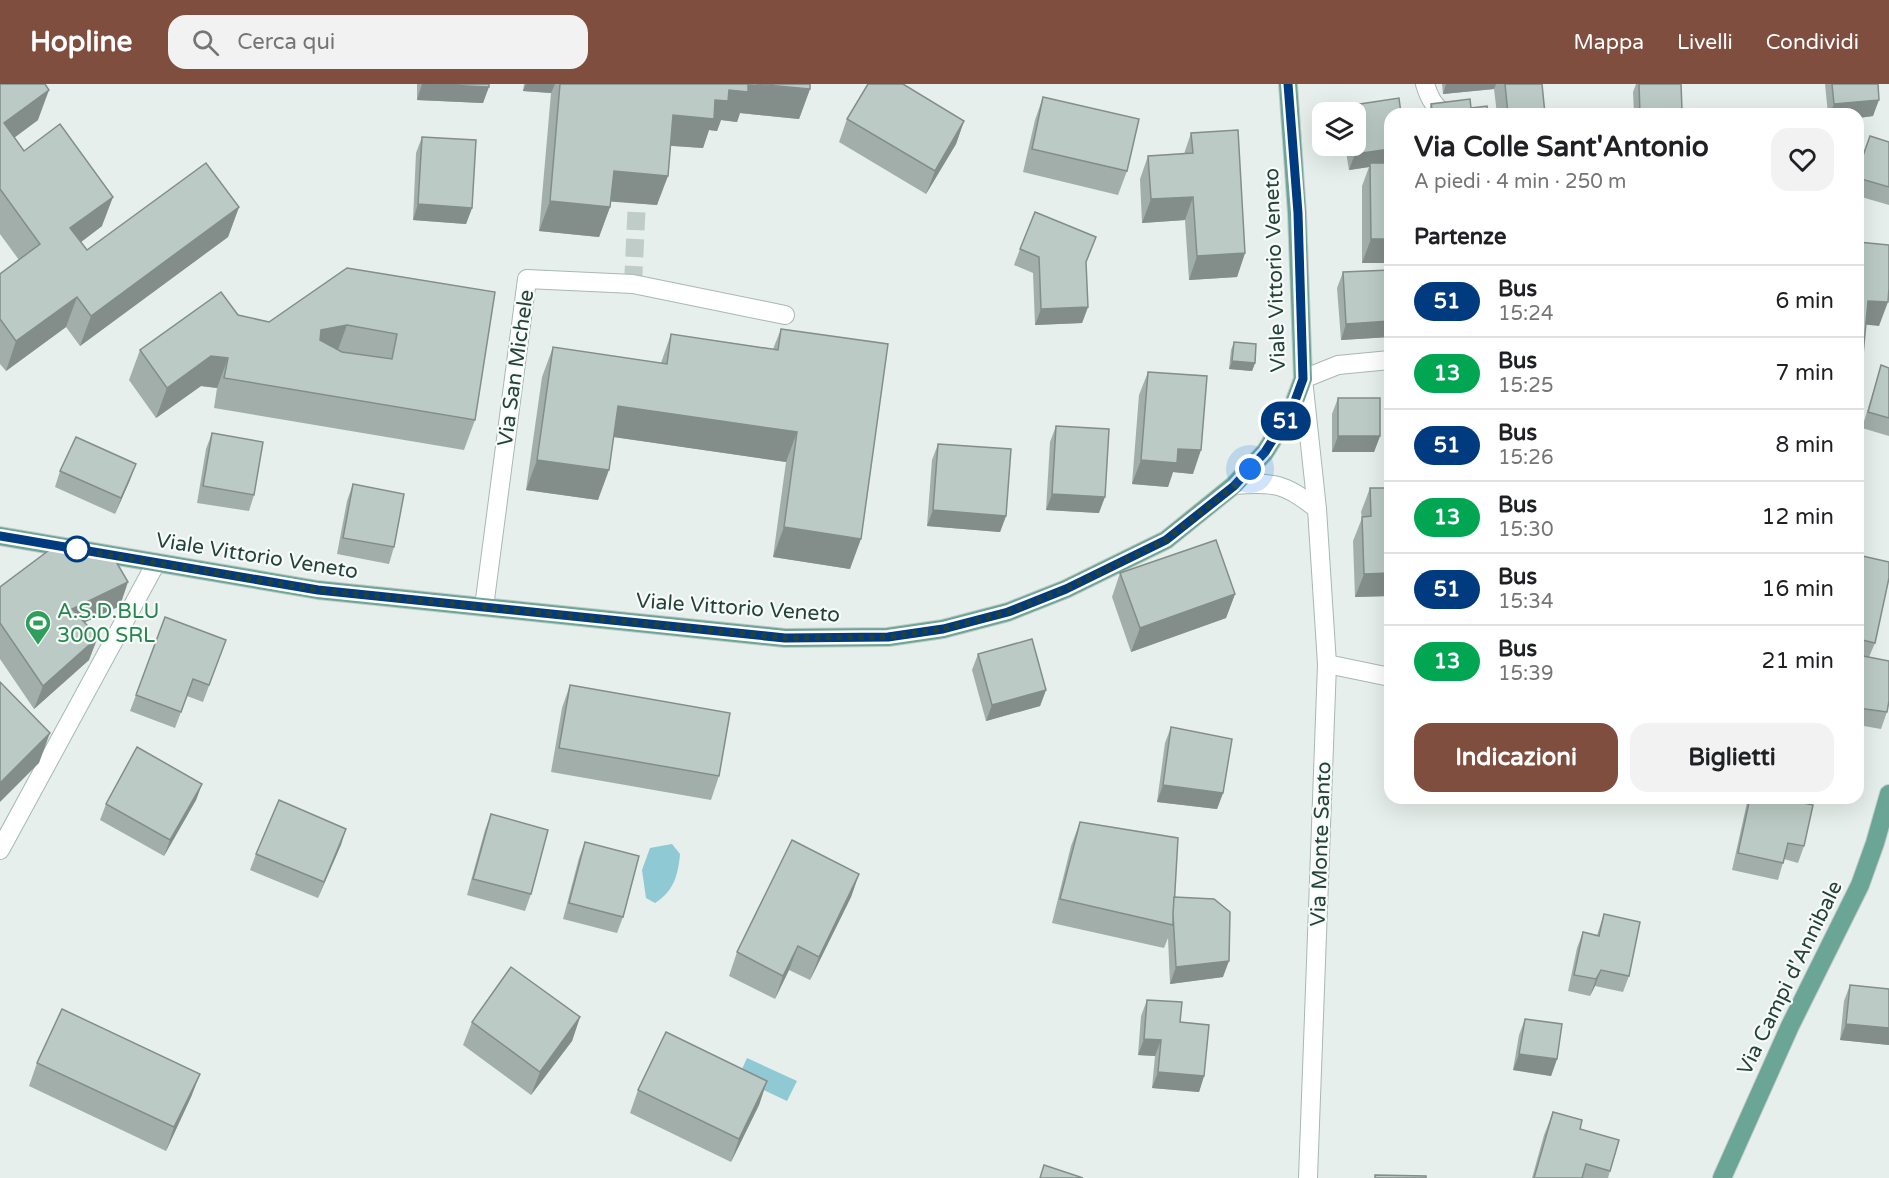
<!DOCTYPE html>
<html lang="it">
<meta charset="utf-8">
<style>
body{margin:0;font-family:"Varela Round",sans-serif;background:#f2f2f2;color:#202124;height:100vh;display:flex;flex-direction:column;font-size:22px;white-space:nowrap}
*{box-sizing:border-box;margin:0}
p{font-size:20px;color:#757577}
.icon{flex:none;width:33px;height:33px;fill:none;stroke:currentColor;stroke-width:2;stroke-linecap:round;stroke-linejoin:round}
.map{position:relative;flex:1;overflow:hidden}
.details{position:absolute;left:1384px;top:24px;width:480px;height:696px;display:flex;flex-direction:column;background:#fff;border-radius:18px;box-shadow:0 6px 24px #0002}
.details>*{flex:none}
.badge{padding:0 12px;border-radius:20px;font-size:21px;line-height:39px}
.buttons{position:absolute;left:1312px;top:18px;display:grid;gap:12px}
.buttons a{display:grid;place-items:center;width:54px;height:54px;border-radius:12px;background:#fff;box-shadow:0 6px 24px #0002;font-size:30px}
.you{position:absolute;width:30px;height:30px;margin:-15px;border:4px solid #fff;border-radius:50%;background:#1a73e8;box-shadow:0 0 0 9px #1a73e833}
.map>.badge{position:absolute;translate:-50% -50%;box-shadow:0 0 0 3px #fff}
h2{padding:0 30px;font-size:22px;line-height:54px}
.round{display:grid;place-items:center;flex:none;width:63px;height:63px;border-radius:18px;background:#f2f2f2}
.headline{display:flex;align-items:center;justify-content:space-between;height:102px;padding:0 30px}
h1{font-size:28px;font-weight:700;line-height:45px}
.primary-button{display:flex;gap:12px;margin-top:auto;padding:12px 30px}
.primary-button a{flex:1;height:69px;border-radius:18px;background:#7f4e3f;color:#fff;font-size:24px;font-weight:700;line-height:69px;text-align:center}
.primary-button a+a{background:#f2f2f2;color:#202124}
ul{padding:0;list-style:none}
li{display:flex;align-items:center;gap:18px;height:72px;padding:0 30px;border-top:2px solid #e0e0e0}
li div{flex:1}
li b{display:block;font-size:22px}
li em{font-style:normal}
li .badge{min-width:66px;font-weight:700;text-align:center}
header{display:flex;align-items:center;gap:36px;box-sizing:border-box;height:84px;padding:0 30px;background:#7f4e3f;color:#fff}
header strong{font-size:28px}
nav{display:flex;gap:33px;margin-inline-start:auto;font-size:21px}
.search{width:420px;height:54px;background:#f2f2f2;display:flex;align-items:center;gap:15px;box-sizing:border-box;padding:0 21px;border-radius:18px;color:#757577;font-size:22px}
.map>svg:first-child{display:block}
</style>
<header>
<strong>Hopline</strong>
<div class="search"><svg class="icon" aria-label="search" viewBox="0 0 24 24"><circle cx="10" cy="10" r="6"/><path d="M15 15l6 6"/></svg>Cerca qui</div>
<nav><a>Mappa</a><a>Livelli</a><a>Condividi</a></nav>
</header>
<div class="map">
<svg width="1889" height="1094" viewBox="0 0 1889 1094">
<rect width="100%" height="100%" fill="#e6efeb"/>
<g fill="#8ec9d4">
<path d="M 672,760 L 680,770 C 678,791 674,807 655,819 L 646,814 L 642,786 L 650,764 Z"/>
<path d="M 747,974 L 797,997 L 787,1017 L 738,994 Z"/>
</g>
<g fill="none" stroke-linecap="round" stroke-linejoin="round">
<path stroke="#bfccc8" stroke-width="18" stroke-dasharray="18 9" stroke-linecap="butt" d="M 633,200 L 638,95"/>
<g stroke="#a8b8b2" stroke-width="20">
<g id="minor">
<path d="M 1425,0 C 1429,13 1434,24 1447,30"/>
<path d="M 1234,401 C 1274,398 1285,399 1317,425 L 1303,295 L 1338,281 L 1390,276"/>
<path d="M 484,523 L 527,195 L 633,200 L 785,231"/>
<path d="M 1327,580 L 1390,593"/>
<path d="M 0,766 L 156,479"/>
<path d="M 1308,1094 L 1327,580 L 1317,425"/>
</g>
</g>
<g stroke="#c2cac8" stroke-width="20">
<g id="major">
<path d="M 0,452 L 318,506 L 785,554 L 888,553 L 943,545 L 1008,528 L 1066,505 L 1166,456 L 1234,401 L 1265,368 L 1292,325 L 1303,295 L 1297,129 L 1288,0"/>
<path d="M 1722,1094 L 1790,942 L 1860,801 L 1875,759 L 1889,710"/>
</g>
</g>
<use href="#minor" stroke="#fff" stroke-width="18"/>
<use href="#major" stroke="#6aa596" stroke-width="18"/>
</g>
<g fill="#a1aea9">
<path d="M 0,0 L 38,36 L 14,54 L 24,67 L 102,142 L 81,158 L 87,166 L 239,123 L 228,153 L 80,262 L 66,243 L 6,287 L 0,280 L 0,190 L 19,176 L 0,150 Z"/>
<path d="M 417,0 L 489,0 L 483,19 L 417,16 Z"/>
<path d="M 524,0 L 810,0 L 810,5 L 799,35 L 740,29 L 737,38 L 721,36 L 717,47 L 709,46 L 703,64 L 671,62 L 657,121 L 611,117 L 610,123 L 599,153 L 539,147 L 551,9 L 523,7 Z"/>
<path d="M 1442,0 L 1542,0 L 1545,30 L 1497,30 L 1494,5 L 1443,10 Z"/>
<path d="M 1636,0 L 1681,0 L 1682,26 L 1692,30 L 1634,30 L 1633,8 Z"/>
<path d="M 1825,0 L 1878,0 L 1873,32 L 1858,34 L 1858,30 L 1828,30 Z"/>
<path d="M 1043,13 L 1127,87 L 1118,111 L 1023,88 L 1035,36 Z"/>
<path d="M 1431,20 L 1471,24 L 1488,30 L 1428,30 Z"/>
<path d="M 1347,22 L 1390,30 L 1390,179 L 1362,179 L 1362,102 L 1369,83 L 1349,86 L 1345,62 L 1356,62 L 1356,28 L 1344,28 Z"/>
<path d="M 847,35 L 964,37 L 956,60 L 926,110 L 839,58 Z"/>
<path d="M 1191,49 L 1245,169 L 1237,193 L 1189,196 L 1185,136 L 1142,139 L 1140,95 L 1148,72 L 1184,70 Z"/>
<path d="M 1870,52 L 1889,58 L 1889,121 L 1858,112 L 1858,84 Z"/>
<path d="M 422,53 L 472,124 L 466,140 L 413,136 L 416,69 Z"/>
<path d="M 1020,165 L 1086,179 L 1088,223 L 1082,239 L 1035,241 L 1033,189 L 1014,181 Z"/>
<path d="M 347,184 L 475,336 L 464,366 L 214,324 L 217,304 L 201,302 L 156,334 L 129,296 L 140,266 L 238,231 L 269,238 Z"/>
<path d="M 1390,186 L 1390,253 L 1341,256 L 1337,204 L 1343,188 Z"/>
<path d="M 781,245 L 850,485 L 773,473 L 786,378 L 613,353 L 598,416 L 526,406 L 542,293 L 553,263 L 661,279 L 671,250 L 773,265 Z"/>
<path d="M 1234,258 L 1255,279 L 1252,287 L 1229,285 L 1231,266 Z"/>
<path d="M 1881,281 L 1889,284 L 1889,352 L 1862,344 L 1876,298 Z"/>
<path d="M 1148,288 L 1193,390 L 1173,388 L 1168,403 L 1132,400 L 1139,311 Z"/>
<path d="M 1338,314 L 1380,352 L 1374,368 L 1332,368 L 1332,330 Z"/>
<path d="M 1056,342 L 1099,429 L 1046,426 L 1050,358 Z"/>
<path d="M 212,349 L 254,411 L 249,427 L 197,419 L 206,365 Z"/>
<path d="M 938,360 L 1006,432 L 1000,448 L 927,442 L 932,376 Z"/>
<path d="M 60,387 L 130,396 L 115,430 L 55,403 Z"/>
<path d="M 1390,398 L 1390,512 L 1355,513 L 1353,457 L 1362,434 L 1361,428 L 1370,404 L 1389,404 Z"/>
<path d="M 353,400 L 394,463 L 389,480 L 337,470 L 347,417 Z"/>
<path d="M 1858,471 L 1875,559 L 1869,573 L 1887,628 L 1881,645 L 1858,641 Z"/>
<path d="M 1120,489 L 1235,510 L 1226,534 L 1131,568 L 1112,513 Z"/>
<path d="M 0,503 L 120,522 L 85,538 L 89,576 L 34,625 L 0,575 Z"/>
<path d="M 165,533 L 226,556 L 203,618 L 187,612 L 175,644 L 130,627 Z"/>
<path d="M 978,570 L 1046,606 L 1040,622 L 986,637 L 972,586 Z"/>
<path d="M 570,601 L 719,692 L 711,716 L 551,688 L 562,624 Z"/>
<path d="M 1171,643 L 1223,709 L 1217,725 L 1157,718 L 1165,659 Z"/>
<path d="M 202,700 L 196,716 L 164,772 L 100,736 L 106,720 Z"/>
<path d="M 1748,714 L 1799,714 L 1798,718 L 1804,762 L 1798,779 L 1784,775 L 1778,796 L 1732,786 Z"/>
<path d="M 491,730 L 531,810 L 525,827 L 467,811 L 485,746 Z"/>
<path d="M 1080,738 L 1174,813 L 1223,893 L 1170,900 L 1168,854 L 1164,864 L 1052,839 L 1071,762 Z"/>
<path d="M 346,745 L 318,814 L 250,786 L 256,770 Z"/>
<path d="M 585,758 L 623,833 L 617,849 L 563,835 L 579,774 Z"/>
<path d="M 859,790 L 851,813 L 810,896 L 789,886 L 775,915 L 729,892 L 737,868 Z"/>
<path d="M 1604,830 L 1629,892 L 1623,908 L 1595,902 L 1590,912 L 1568,907 L 1577,864 L 1583,848 L 1597,851 Z"/>
<path d="M 1850,901 L 1889,905 L 1889,961 L 1840,956 L 1844,917 Z"/>
<path d="M 1147,916 L 1180,938 L 1204,992 L 1199,1008 L 1152,1004 L 1155,972 L 1138,971 L 1141,932 Z"/>
<path d="M 580,933 L 572,957 L 531,1011 L 463,961 L 472,938 Z"/>
<path d="M 1525,935 L 1557,975 L 1551,992 L 1513,986 L 1519,951 Z"/>
<path d="M 37,979 L 200,990 L 191,1013 L 166,1067 L 29,1002 Z"/>
<path d="M 767,997 L 759,1021 L 731,1078 L 630,1029 L 638,1006 Z"/>
<path d="M 1553,1028 L 1580,1045 L 1610,1087 L 1608,1094 L 1532,1094 L 1544,1051 Z"/>
</g>
<g fill="#838d89">
<path d="M 422,0 L 489,3 L 483,19 L 417,16 Z"/>
<path d="M 526,0 L 555,0 L 551,9 L 523,7 Z"/>
<path d="M 748,0 L 810,5 L 799,35 L 740,29 L 737,38 L 721,36 L 717,47 L 709,46 L 703,64 L 662,61 L 673,31 L 715,16 L 729,6 Z"/>
<path d="M 1446,0 L 1496,0 L 1494,5 L 1443,10 Z"/>
<path d="M 49,6 L 38,36 L 0,64 L 4,39 Z"/>
<path d="M 1879,16 L 1873,32 L 1858,34 L 1858,30 L 1830,30 L 1834,20 Z"/>
<path d="M 964,37 L 956,60 L 926,110 L 935,87 Z"/>
<path d="M 1390,65 L 1390,80 L 1370,79 L 1369,83 L 1349,86 L 1355,70 Z"/>
<path d="M 614,87 L 668,92 L 657,121 L 603,117 Z"/>
<path d="M 113,113 L 102,142 L 60,174 L 70,144 Z"/>
<path d="M 1193,113 L 1185,136 L 1142,139 L 1151,115 Z"/>
<path d="M 550,117 L 610,123 L 599,153 L 539,147 Z"/>
<path d="M 418,120 L 472,124 L 466,140 L 413,136 Z"/>
<path d="M 239,123 L 228,153 L 80,262 L 91,232 Z"/>
<path d="M 1371,155 L 1390,155 L 1390,179 L 1362,179 Z"/>
<path d="M 1245,169 L 1237,193 L 1189,196 L 1197,172 Z"/>
<path d="M 77,213 L 66,243 L 6,287 L 16,257 Z"/>
<path d="M 1868,217 L 1888,218 L 1879,242 L 1860,240 Z"/>
<path d="M 1088,223 L 1082,239 L 1035,241 L 1041,225 Z"/>
<path d="M 1390,237 L 1390,253 L 1341,256 L 1346,240 Z"/>
<path d="M 347,241 L 336,271 L 310,276 L 321,246 Z"/>
<path d="M 1858,271 L 1863,271 L 1858,284 Z"/>
<path d="M 211,272 L 228,274 L 217,304 L 201,302 L 156,334 L 167,304 Z"/>
<path d="M 1232,277 L 1255,279 L 1252,287 L 1229,285 Z"/>
<path d="M 618,322 L 797,348 L 786,378 L 607,352 Z"/>
<path d="M 1338,352 L 1380,352 L 1374,368 L 1332,368 Z"/>
<path d="M 1178,365 L 1201,366 L 1193,390 L 1173,388 L 1168,403 L 1132,400 L 1141,376 Z"/>
<path d="M 537,376 L 609,386 L 598,416 L 526,406 Z"/>
<path d="M 136,380 L 130,396 L 115,430 L 121,414 Z"/>
<path d="M 1052,410 L 1105,413 L 1099,429 L 1046,426 Z"/>
<path d="M 933,426 L 1006,432 L 1000,448 L 927,442 Z"/>
<path d="M 784,443 L 861,455 L 850,485 L 773,473 Z"/>
<path d="M 1390,489 L 1390,512 L 1355,513 L 1364,490 Z"/>
<path d="M 128,498 L 120,522 L 64,548 L 72,525 Z"/>
<path d="M 1235,510 L 1226,534 L 1131,568 L 1140,544 Z"/>
<path d="M 98,553 L 89,576 L 34,625 L 43,602 Z"/>
<path d="M 1046,606 L 1040,622 L 986,637 L 992,621 Z"/>
<path d="M 50,649 L 39,679 L 0,718 L 0,699 Z"/>
<path d="M 202,700 L 196,716 L 164,772 L 170,756 Z"/>
<path d="M 1163,701 L 1223,709 L 1217,725 L 1157,718 Z"/>
<path d="M 346,745 L 341,761 L 318,814 L 324,798 Z"/>
<path d="M 859,790 L 851,813 L 810,896 L 819,873 Z"/>
<path d="M 798,862 L 789,886 L 775,915 L 783,892 Z"/>
<path d="M 1229,877 L 1223,893 L 1170,900 L 1176,883 Z"/>
<path d="M 1601,886 L 1595,902 L 1590,912 L 1596,895 Z"/>
<path d="M 580,933 L 572,957 L 531,1011 L 540,988 Z"/>
<path d="M 1846,940 L 1889,944 L 1889,961 L 1840,956 Z"/>
<path d="M 1144,955 L 1161,956 L 1155,972 L 1138,971 Z"/>
<path d="M 1519,970 L 1557,975 L 1551,992 L 1513,986 Z"/>
<path d="M 1158,988 L 1204,992 L 1199,1008 L 1152,1004 Z"/>
<path d="M 200,990 L 191,1013 L 166,1067 L 174,1043 Z"/>
<path d="M 767,997 L 759,1021 L 731,1078 L 739,1055 Z"/>
</g>
<g fill="#bbcac4" stroke="#838d89" stroke-width="1.5" fill-rule="evenodd">
<path d="M 0,0 L 45,0 L 49,6 L 4,39 L 24,67 L 60,40 L 113,113 L 70,144 L 87,166 L 206,79 L 239,123 L 91,232 L 77,213 L 16,257 L 0,235 L 0,190 L 40,160 L 0,105 Z"/>
<path d="M 424,0 L 489,0 L 489,3 Z"/>
<path d="M 560,0 L 748,0 L 748,8 L 729,6 L 728,17 L 715,16 L 714,35 L 673,31 L 668,92 L 614,87 L 610,123 L 550,117 Z"/>
<path d="M 756,0 L 810,0 L 810,5 Z"/>
<path d="M 868,0 L 903,0 L 964,37 L 935,87 L 847,35 Z"/>
<path d="M 1505,0 L 1542,0 L 1545,30 L 1508,30 Z"/>
<path d="M 1639,0 L 1681,0 L 1682,26 L 1692,26 L 1692,30 L 1640,30 Z"/>
<path d="M 1832,0 L 1878,0 L 1879,16 L 1834,20 Z"/>
<path d="M 1043,13 L 1139,35 L 1127,87 L 1032,65 Z"/>
<path d="M 1399,14 L 1401,30 L 1390,30 L 1390,65 L 1355,70 L 1353,62 L 1356,62 L 1356,28 L 1348,28 L 1347,22 Z"/>
<path d="M 1470,15 L 1471,24 L 1487,22 L 1488,30 L 1433,30 L 1431,20 Z"/>
<path d="M 1238,46 L 1245,169 L 1197,172 L 1193,113 L 1151,115 L 1148,72 L 1193,69 L 1191,49 Z"/>
<path d="M 1870,52 L 1889,58 L 1889,103 L 1858,94 L 1858,86 Z"/>
<path d="M 422,53 L 476,56 L 472,124 L 418,120 Z"/>
<path d="M 1370,79 L 1390,79 L 1390,155 L 1371,155 Z"/>
<path d="M 1035,128 L 1096,153 L 1086,178 L 1088,223 L 1041,225 L 1039,173 L 1020,165 Z"/>
<path d="M 1858,158 L 1889,161 L 1889,204 L 1888,218 L 1868,217 L 1863,271 L 1858,271 Z"/>
<path d="M 347,184 L 495,208 L 475,336 L 224,294 L 228,274 L 211,272 L 167,304 L 140,266 L 221,208 L 238,231 L 269,238 ZM 347,241 L 397,250 L 392,275 L 342,268 L 320,256 L 321,246 Z"/>
<path d="M 1390,186 L 1390,237 L 1346,240 L 1343,188 Z"/>
<path d="M 781,245 L 888,260 L 861,455 L 784,443 L 797,348 L 618,322 L 609,386 L 537,376 L 553,263 L 667,280 L 671,250 L 778,266 Z"/>
<path d="M 1234,258 L 1256,260 L 1255,279 L 1232,277 Z"/>
<path d="M 1881,281 L 1889,284 L 1889,334 L 1868,328 Z"/>
<path d="M 1148,288 L 1207,292 L 1201,366 L 1178,365 L 1177,379 L 1141,376 Z"/>
<rect x="1338" y="314" width="42" height="38"/>
<path d="M 1056,342 L 1109,345 L 1105,413 L 1052,410 Z"/>
<path d="M 212,349 L 263,358 L 254,411 L 203,402 Z"/>
<path d="M 76,353 L 136,380 L 121,414 L 60,387 Z"/>
<path d="M 938,360 L 1011,365 L 1006,432 L 933,426 Z"/>
<path d="M 353,400 L 404,410 L 394,463 L 343,454 Z"/>
<path d="M 1370,404 L 1390,404 L 1390,489 L 1364,490 L 1362,433 L 1371,432 Z"/>
<path d="M 1216,456 L 1235,510 L 1140,544 L 1120,489 Z"/>
<path d="M 52,464 L 111,469 L 128,498 L 72,525 L 98,553 L 43,602 L 0,539 L 0,503 Z"/>
<path d="M 1858,471 L 1889,478 L 1889,494 L 1875,559 L 1858,555 Z"/>
<path d="M 165,533 L 226,556 L 209,601 L 193,595 L 181,628 L 136,611 Z"/>
<path d="M 1032,555 L 1046,606 L 992,621 L 978,570 Z"/>
<path d="M 1858,571 L 1889,577 L 1889,617 L 1887,628 L 1858,624 Z"/>
<path d="M 0,598 L 50,649 L 0,699 Z"/>
<path d="M 570,601 L 730,629 L 719,692 L 559,664 Z"/>
<path d="M 1171,643 L 1232,655 L 1223,709 L 1163,701 Z"/>
<path d="M 137,663 L 202,700 L 170,756 L 106,720 Z"/>
<path d="M 1750,714 L 1799,714 L 1798,718 L 1813,721 L 1804,762 L 1788,759 L 1783,779 L 1738,769 Z"/>
<path d="M 279,716 L 346,745 L 324,798 L 256,770 Z"/>
<path d="M 491,730 L 548,746 L 531,810 L 473,795 Z"/>
<path d="M 1080,738 L 1178,754 L 1173,841 L 1060,815 Z"/>
<path d="M 792,756 L 859,790 L 819,873 L 798,862 L 783,892 L 737,868 Z"/>
<path d="M 585,758 L 639,772 L 623,833 L 569,819 Z"/>
<path d="M 1174,813 L 1214,815 L 1230,828 L 1229,877 L 1176,883 L 1173,830 Z"/>
<path d="M 1604,830 L 1640,838 L 1629,892 L 1601,886 L 1596,895 L 1574,891 L 1583,848 L 1599,852 Z"/>
<path d="M 511,883 L 580,933 L 540,988 L 472,938 Z"/>
<path d="M 1850,901 L 1889,905 L 1889,944 L 1846,940 Z"/>
<path d="M 1147,916 L 1182,918 L 1180,938 L 1209,941 L 1204,992 L 1158,988 L 1161,956 L 1144,955 Z"/>
<path d="M 62,925 L 200,990 L 174,1043 L 37,979 Z"/>
<path d="M 1525,935 L 1562,940 L 1557,975 L 1519,970 Z"/>
<path d="M 666,948 L 767,997 L 739,1055 L 638,1006 Z"/>
<path d="M 1553,1028 L 1582,1036 L 1580,1045 L 1619,1056 L 1610,1087 L 1586,1080 L 1582,1094 L 1534,1094 Z"/>
<path d="M 1044,1081 L 1083,1094 L 1040,1094 Z"/>
<path d="M 1375,1091 L 1426,1092 L 1426,1094 L 1375,1094 Z"/>
</g>
<g fill="none" stroke-linecap="round" stroke-linejoin="round">
<g stroke="#fff" stroke-width="14">
<path id="line" d="M 0,452 L 318,506 L 785,554 L 888,553 L 943,545 L 1008,528 L 1066,505 L 1166,456 L 1234,402 L 1265,368 L 1292,325 L 1303,295 L 1298,129 L 1288,0"/>
</g>
<use href="#line" stroke="#003b80" stroke-width="9"/>
<path stroke="#24423a" stroke-width="6" stroke-dasharray="0 10.8" d="M 77,465 L 67,464 L 318,506 L 785,554 L 888,553 L 943,545 L 1008,528 L 1066,505 L 1166,456 L 1234,402 L 1250,385"/>
</g>
<defs>
<g id="stadium-pin" transform="scale(1.35)"><path d="M0 17L-7.5 6A9.5 9.5 0 1 1 7.5 6Z" fill="#2e9e5b" stroke="#f7fbf9"/><path d="M0-5a6.5 5 0 1 0 0 10a6.5 5 0 1 0 0-10ZM-3.5-1.8h7v3.6h-7Z" fill="#fff"/></g>
</defs>
<g fill-rule="evenodd">
<use href="#stadium-pin" x="38" y="539"/>
</g>
<circle fill="#fff" stroke="#003b80" stroke-width="3" cx="77" cy="465" r="12"/>
<g text-anchor="middle" dominant-baseline="central" stroke-width="4.5" stroke-linejoin="round" paint-order="stroke">
<g font-size="21" fill="#24423a" stroke="#f7fbf9">
<text transform="translate(1275 186) rotate(-92)">Viale Vittorio Veneto</text>
<text transform="translate(516 284) rotate(-82)">Via San Michele</text>
<text transform="translate(257 472) rotate(9)">Viale Vittorio Veneto</text>
<text transform="translate(738 524) rotate(4)">Viale Vittorio Veneto</text>
<text transform="translate(1321 760) rotate(-88)">Via Monte Santo</text>
<text transform="translate(1790 894) rotate(-64)">Via Campi d'Annibale</text>
</g>
<g font-size="21" fill="#27864d" stroke="#f7fbf9" text-anchor="start">
<text x="57" y="527">A.S.D.BLU<tspan x="57" dy="24">3000 SRL</tspan></text>
</g>
</g>
</svg>
<div class="buttons">
<a><svg class="icon" aria-label="layers" viewBox="0 0 24 24"><path d="M12 4l9 5-9 5-9-5zM3 14l9 5 9-5"/></svg></a>
</div>
<div class="you" style="left:1250px;top:385px"></div>
<b class="badge" style="left:1286px;top:337px;background:#003b80;color:#fff">51</b>
<section class="details">
<div class="headline"><div><h1>Via Colle Sant'Antonio</h1><p>A piedi · 4 min · 250 m</p></div><a class="round"><svg class="icon" aria-label="heart" viewBox="0 0 24 24"><path d="M12 20l-8-8c-3-5 5-10 8-4 3-6 11-1 8 4z"/></svg></a></div>
<h2>Partenze</h2>
<ul>
<li><span class="badge" style="background:#003b80;color:#fff">51</span><div><b>Bus</b><p>15:24</p></div><em>6 min</em></li>
<li><span class="badge" style="background:#00a651;color:#fff">13</span><div><b>Bus</b><p>15:25</p></div><em>7 min</em></li>
<li><span class="badge" style="background:#003b80;color:#fff">51</span><div><b>Bus</b><p>15:26</p></div><em>8 min</em></li>
<li><span class="badge" style="background:#00a651;color:#fff">13</span><div><b>Bus</b><p>15:30</p></div><em>12 min</em></li>
<li><span class="badge" style="background:#003b80;color:#fff">51</span><div><b>Bus</b><p>15:34</p></div><em>16 min</em></li>
<li><span class="badge" style="background:#00a651;color:#fff">13</span><div><b>Bus</b><p>15:39</p></div><em>21 min</em></li>
</ul>
<div class="primary-button"><a>Indicazioni</a><a>Biglietti</a></div>
</section>
</div>
